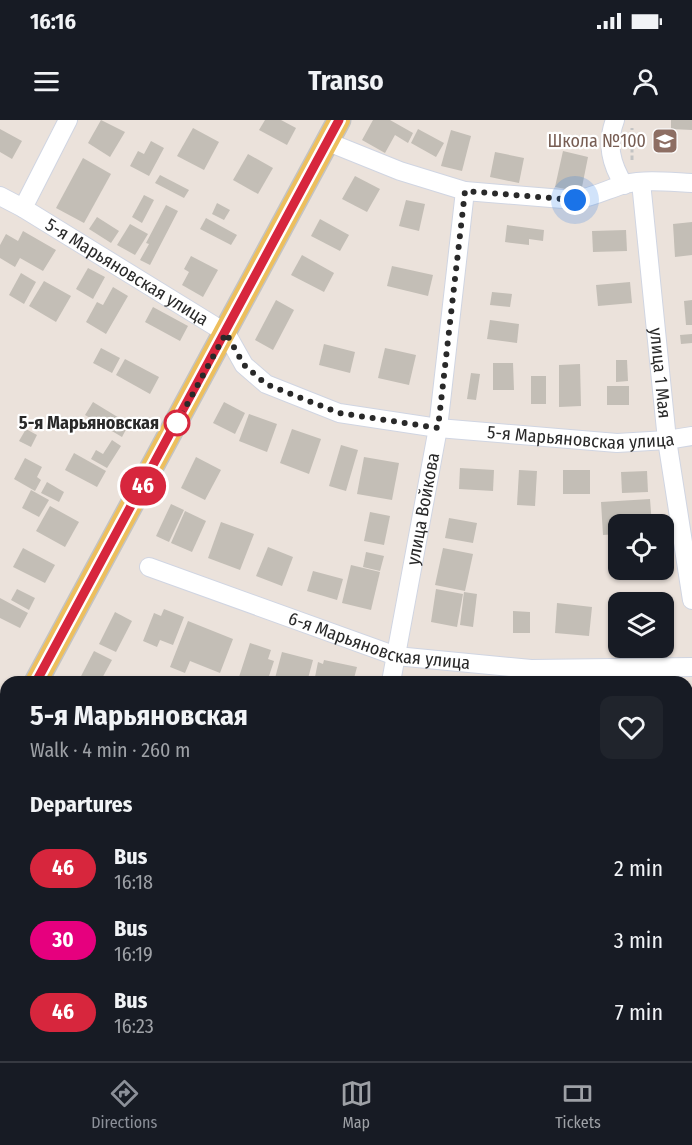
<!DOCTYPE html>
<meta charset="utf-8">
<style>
body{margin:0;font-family:"Fira Sans Condensed",sans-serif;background:#20242c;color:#f1f3f6;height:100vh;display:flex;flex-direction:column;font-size:22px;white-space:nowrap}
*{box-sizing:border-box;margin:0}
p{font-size:20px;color:#9ea1a6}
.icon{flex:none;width:33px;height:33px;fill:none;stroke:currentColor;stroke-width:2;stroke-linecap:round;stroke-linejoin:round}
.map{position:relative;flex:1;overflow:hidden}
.sheet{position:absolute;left:0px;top:556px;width:693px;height:386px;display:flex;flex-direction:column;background:#171b24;border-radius:18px 18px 0 0;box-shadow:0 2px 4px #0004}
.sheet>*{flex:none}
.badge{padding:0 12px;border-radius:20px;font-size:21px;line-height:39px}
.tools{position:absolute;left:608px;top:394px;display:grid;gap:12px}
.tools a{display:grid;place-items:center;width:66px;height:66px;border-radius:12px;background:#171b24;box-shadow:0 2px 4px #0004;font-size:30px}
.you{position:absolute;width:30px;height:30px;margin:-15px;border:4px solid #fff;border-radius:50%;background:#1a73e8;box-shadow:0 0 0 9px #1a73e833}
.map>.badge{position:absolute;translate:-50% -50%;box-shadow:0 0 0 3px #fff}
h2{padding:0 30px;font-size:22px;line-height:54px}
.round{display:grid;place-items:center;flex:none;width:63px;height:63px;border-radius:12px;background:#20242c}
.overview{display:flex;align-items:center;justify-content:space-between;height:102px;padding:0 30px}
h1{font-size:28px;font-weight:700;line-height:45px}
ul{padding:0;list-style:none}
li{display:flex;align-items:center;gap:18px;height:72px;padding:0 30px}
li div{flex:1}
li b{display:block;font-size:22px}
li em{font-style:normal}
li .badge{min-width:66px;font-weight:700;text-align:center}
.status{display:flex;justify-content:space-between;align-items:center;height:42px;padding:0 30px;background:#171b24;direction:ltr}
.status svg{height:16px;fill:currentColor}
header{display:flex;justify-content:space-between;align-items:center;height:78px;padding:0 30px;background:#171b24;font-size:27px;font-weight:700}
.tabs{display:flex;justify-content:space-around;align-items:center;height:84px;border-top:2px solid #363941;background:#171b24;font-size:16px;color:#9ea1a6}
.tabs a{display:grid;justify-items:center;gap:3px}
.tabs .active{color:#8c9099}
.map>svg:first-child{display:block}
</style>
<div class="status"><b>16:16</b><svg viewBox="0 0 49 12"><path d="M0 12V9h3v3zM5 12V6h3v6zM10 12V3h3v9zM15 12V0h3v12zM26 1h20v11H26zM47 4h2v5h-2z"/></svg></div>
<header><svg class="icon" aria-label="menu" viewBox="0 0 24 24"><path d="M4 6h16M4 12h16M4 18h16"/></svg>Transo<svg class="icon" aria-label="person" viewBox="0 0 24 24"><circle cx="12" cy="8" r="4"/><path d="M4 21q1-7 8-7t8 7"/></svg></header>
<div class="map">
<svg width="692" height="941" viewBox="0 0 692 941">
<rect width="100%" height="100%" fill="#ebe2db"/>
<g fill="#c3beb6">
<path d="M 101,0 L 125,12 L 110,37 L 88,23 Z"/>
<path d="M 265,0 L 281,0 L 296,8 L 287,25 L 259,10 Z"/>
<path d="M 373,0 L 390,0 L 413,13 L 408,23 L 395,15 L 385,33 L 362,20 Z"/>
<path d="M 671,0 L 692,0 L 692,10 L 671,9 Z"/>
<path d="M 193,8 L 219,22 L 204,50 L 177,36 Z"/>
<path d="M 0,9 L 22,21 L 12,39 L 0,32 Z"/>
<path d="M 418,9 L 444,23 L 436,37 L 411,23 Z"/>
<path d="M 451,10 L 471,16 L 462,51 L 441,46 Z"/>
<path d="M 151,21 L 164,28 L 149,56 L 130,46 L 138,31 L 144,34 Z"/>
<path d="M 563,31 L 588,37 L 581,72 L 555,67 Z"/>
<path d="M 495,32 L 524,38 L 519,63 L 490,57 Z"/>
<path d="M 248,34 L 273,48 L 258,74 L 233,60 Z"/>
<path d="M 83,38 L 111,54 L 84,103 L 56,88 Z"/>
<path d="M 160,55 L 189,70 L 184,78 L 155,63 Z"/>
<path d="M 355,56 L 380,69 L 367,92 L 342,79 Z"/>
<path d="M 144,75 L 154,80 L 142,103 L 132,97 Z"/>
<path d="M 406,80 L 425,84 L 419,111 L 399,106 Z"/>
<path d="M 217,83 L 230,90 L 224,100 L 212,94 Z"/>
<path d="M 166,85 L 178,91 L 150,145 L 140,140 L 149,124 L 146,123 Z"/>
<path d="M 97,97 L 119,111 L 111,123 L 89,109 Z"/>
<path d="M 206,98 L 237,115 L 231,125 L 200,109 Z"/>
<path d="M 320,99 L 349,115 L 340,131 L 311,116 Z"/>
<path d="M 692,102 L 692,135 L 675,137 L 673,104 Z"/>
<path d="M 130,104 L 148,114 L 135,135 L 117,125 Z"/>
<path d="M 507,105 L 544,110 L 543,121 L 529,119 L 529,125 L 505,122 Z"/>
<path d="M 626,110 L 627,131 L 593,132 L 592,111 Z"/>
<path d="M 23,111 L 56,130 L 43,151 L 20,138 L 15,147 L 0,138 L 0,125 L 6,114 L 18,121 Z"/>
<path d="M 302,135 L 334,153 L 324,172 L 291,155 Z"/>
<path d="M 191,136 L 218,150 L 203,177 L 182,165 L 189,152 L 184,149 Z"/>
<path d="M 392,146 L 433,155 L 428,176 L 387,166 Z"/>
<path d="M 88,148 L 105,157 L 93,179 L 76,169 Z"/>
<path d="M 21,153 L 36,162 L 24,184 L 9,175 Z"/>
<path d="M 44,161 L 71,176 L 56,202 L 29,186 Z"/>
<path d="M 630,162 L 632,183 L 598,186 L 596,165 Z"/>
<path d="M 113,167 L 128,176 L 106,214 L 86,202 L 97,182 L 103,185 Z"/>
<path d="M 492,172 L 512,174 L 510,187 L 490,185 Z"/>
<path d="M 276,180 L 294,190 L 273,230 L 255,220 Z"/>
<path d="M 692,180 L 692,205 L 686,205 L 684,181 Z"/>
<path d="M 153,187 L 188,206 L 180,221 L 145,202 Z"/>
<path d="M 490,200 L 519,204 L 517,223 L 487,219 Z"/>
<path d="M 692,214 L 692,223 L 681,224 L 680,215 Z"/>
<path d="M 324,224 L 355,232 L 350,253 L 319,245 Z"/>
<path d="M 101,228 L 120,238 L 112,253 L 93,243 Z"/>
<path d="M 385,228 L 416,235 L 409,265 L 378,258 Z"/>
<path d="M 125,239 L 159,257 L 150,274 L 116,255 Z"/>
<path d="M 616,240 L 627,240 L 628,261 L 616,262 Z"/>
<path d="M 493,243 L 513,243 L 514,270 L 493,270 Z"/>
<path d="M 580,244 L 581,286 L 559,287 L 559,245 Z"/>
<path d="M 471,253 L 480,254 L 476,280 L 467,279 Z"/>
<rect x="531" y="256" width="15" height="28"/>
<rect x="607" y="266" width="22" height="19"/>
<path d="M 93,282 L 129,304 L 122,317 L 85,295 Z"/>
<path d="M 224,282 L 245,293 L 235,314 L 213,303 Z"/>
<path d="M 249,294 L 277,304 L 267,332 L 239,321 Z"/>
<path d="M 26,309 L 37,315 L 31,327 L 19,321 Z"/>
<path d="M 292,309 L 321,319 L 309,354 L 280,343 Z"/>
<path d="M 112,320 L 121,326 L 107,348 L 91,339 L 96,330 L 103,334 Z"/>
<path d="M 341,325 L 358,330 L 346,371 L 329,366 Z"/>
<path d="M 74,333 L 106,351 L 97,367 L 65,350 Z"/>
<path d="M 196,337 L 221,350 L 205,380 L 181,368 Z"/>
<path d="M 364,337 L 399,343 L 392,380 L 357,374 Z"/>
<path d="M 25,338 L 42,347 L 37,357 L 41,360 L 35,371 L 14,359 Z"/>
<path d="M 460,348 L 494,350 L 493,371 L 459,369 Z"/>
<path d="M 519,350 L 537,351 L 535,386 L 517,385 Z"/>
<rect x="563" y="350" width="27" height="24"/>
<path d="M 647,351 L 648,372 L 622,373 L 621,352 Z"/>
<path d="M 47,362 L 64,372 L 59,382 L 41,373 Z"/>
<path d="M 31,370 L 49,380 L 39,397 L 22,388 Z"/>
<path d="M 650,379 L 652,405 L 618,405 L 618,414 L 603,415 L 601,382 Z"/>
<path d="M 171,384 L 184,390 L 169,422 L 156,416 Z"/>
<path d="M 50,386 L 79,402 L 65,427 L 36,411 Z"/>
<path d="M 185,391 L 206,401 L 192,432 L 171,423 Z"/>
<path d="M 370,392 L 390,396 L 384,425 L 364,421 Z"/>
<path d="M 449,398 L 477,403 L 473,423 L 445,418 Z"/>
<path d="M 221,402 L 254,414 L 240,450 L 208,438 Z"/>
<path d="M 268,427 L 293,437 L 282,466 L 256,456 Z"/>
<path d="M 23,428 L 55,445 L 45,463 L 13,447 Z"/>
<path d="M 443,428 L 473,434 L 465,471 L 435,465 Z"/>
<path d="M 366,432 L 384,436 L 380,451 L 363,447 Z"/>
<path d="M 351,445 L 380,452 L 371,490 L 342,483 Z"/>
<path d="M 627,450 L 659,450 L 660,455 L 628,457 Z"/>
<path d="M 313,451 L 343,459 L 337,480 L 307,471 Z"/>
<path d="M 17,469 L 35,478 L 29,490 L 11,480 Z"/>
<path d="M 436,469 L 463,474 L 457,507 L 431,502 Z"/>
<path d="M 464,472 L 477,474 L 473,507 L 460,505 Z"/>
<path d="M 0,478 L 28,493 L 20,508 L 0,498 Z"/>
<path d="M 666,480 L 671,518 L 663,519 L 663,483 L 657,482 Z"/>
<path d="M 557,483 L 592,487 L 589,516 L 555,513 Z"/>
<path d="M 164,489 L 184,497 L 173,525 L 160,520 L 157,527 L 143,521 L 154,493 L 161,496 Z"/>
<path d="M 513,491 L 530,492 L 530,513 L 513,513 Z"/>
<path d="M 115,492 L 132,501 L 116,532 L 99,524 Z"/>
<path d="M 609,495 L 618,495 L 618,517 L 608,517 Z"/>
<path d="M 188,501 L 233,519 L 220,553 L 190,541 L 185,553 L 170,547 Z"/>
<path d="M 250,523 L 271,530 L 268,539 L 274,541 L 267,562 L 257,562 L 239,557 Z"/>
<path d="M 94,531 L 112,540 L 100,562 L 78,562 Z"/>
<path d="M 282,532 L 313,540 L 307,562 L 296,559 L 295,562 L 274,562 Z"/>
<path d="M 324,540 L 357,547 L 353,562 L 314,562 L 318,542 L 323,544 Z"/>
<path d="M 0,707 L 6,710 L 6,724 L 0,736 Z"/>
<path d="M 6,792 L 6,829 L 0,827 L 0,807 Z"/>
<rect x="687" y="796" width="5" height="20"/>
<rect x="687" y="840" width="5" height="20"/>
<rect x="687" y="885" width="5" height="16"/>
<path d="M 6,913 L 6,936 L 20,936 L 18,941 L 0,936 L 0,930 Z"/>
<path d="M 687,918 L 692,918 L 692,941 L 670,941 L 670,936 L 687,936 Z"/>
<path d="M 57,936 L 81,936 L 80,941 L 55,941 Z"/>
<path d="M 357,936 L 386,936 L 386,941 L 357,940 Z"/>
<rect x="418" y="936" width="18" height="5"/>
<rect x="476" y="936" width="17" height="5"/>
<path d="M 505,936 L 530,936 L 530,939 L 524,939 L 524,941 L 505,941 Z"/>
<rect x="551" y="936" width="23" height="5"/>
<rect x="594" y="936" width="13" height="5"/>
</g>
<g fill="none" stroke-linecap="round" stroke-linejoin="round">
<g stroke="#d0d5e2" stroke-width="20">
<g id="minor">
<path d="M 615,0 C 606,24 611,44 624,65"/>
<path d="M 328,22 L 400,51 L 465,71 L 575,80 C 594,77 608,69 625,64 C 646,59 670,62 692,63"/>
<path id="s1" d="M 641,62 L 667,320 L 692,480"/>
<path id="s2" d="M 0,76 L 23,88 L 226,213 L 244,245 L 266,264 L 339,293 L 438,308 L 617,323 L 667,320 L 692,316"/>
<path d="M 23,88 L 68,0"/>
<path id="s3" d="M 149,447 L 396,536 L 531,549 L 692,547"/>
<path id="s4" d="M 391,562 L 438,308 L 465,71"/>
<path d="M 0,642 L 6,643"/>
<path d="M 687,763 L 692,763"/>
<path d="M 0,862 L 6,864"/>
<path d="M 232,936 L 248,941"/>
<path d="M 313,941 L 314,936"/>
</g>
</g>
<g stroke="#c3c3c3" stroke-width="25">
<g id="major">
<path d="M 36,562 L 339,0"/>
<path d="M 0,629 L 6,618"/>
</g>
</g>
<path stroke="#c3c3c3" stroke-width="3" stroke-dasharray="4.5 3" stroke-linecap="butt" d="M 632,40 L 632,8"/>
<use href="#minor" stroke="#fff" stroke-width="18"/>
<use href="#major" stroke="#edbf5d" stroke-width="22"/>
</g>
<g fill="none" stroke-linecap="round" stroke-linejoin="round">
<g stroke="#fff" stroke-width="14">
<path id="line" d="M 36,562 L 339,0"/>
</g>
<use href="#line" stroke="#d7263d" stroke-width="9"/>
<path stroke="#292929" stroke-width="6" stroke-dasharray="0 10.8" d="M 177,303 L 226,213 L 244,245 L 266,264 L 339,293 L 438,308 L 465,71 L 575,80"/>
</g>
<defs>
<g id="school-square" transform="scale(1.35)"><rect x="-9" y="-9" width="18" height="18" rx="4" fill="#8d6e63" stroke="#fff"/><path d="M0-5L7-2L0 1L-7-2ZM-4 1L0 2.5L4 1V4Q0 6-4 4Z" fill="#fff"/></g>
</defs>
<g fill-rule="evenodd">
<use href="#school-square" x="665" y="21"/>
</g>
<circle fill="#fff" stroke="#d7263d" stroke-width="3" cx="177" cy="303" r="12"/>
<g text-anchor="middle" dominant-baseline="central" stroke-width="4.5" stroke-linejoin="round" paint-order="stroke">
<g font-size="18" fill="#785e54" stroke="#fff" text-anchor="end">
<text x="646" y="21">Школа №100</text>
</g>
<g font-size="18" fill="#292929" stroke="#fff">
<text stroke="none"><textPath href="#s2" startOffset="148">5-я Марьяновская улица</textPath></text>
<text stroke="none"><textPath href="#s1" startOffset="192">улица 1 Мая</textPath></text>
<text stroke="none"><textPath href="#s2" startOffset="652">5-я Марьяновская улица</textPath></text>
<text stroke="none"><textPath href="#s4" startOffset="176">улица Войкова</textPath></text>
<text stroke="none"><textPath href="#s3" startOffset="243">6-я Марьяновская улица</textPath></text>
</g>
<g font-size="18" font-weight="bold" fill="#292929" stroke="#fff" text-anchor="end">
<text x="159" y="303">5-я Марьяновская</text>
</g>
</g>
</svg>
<div class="tools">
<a><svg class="icon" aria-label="locate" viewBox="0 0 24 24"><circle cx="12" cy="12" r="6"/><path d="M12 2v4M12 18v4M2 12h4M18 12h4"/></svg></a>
<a><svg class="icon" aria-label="layers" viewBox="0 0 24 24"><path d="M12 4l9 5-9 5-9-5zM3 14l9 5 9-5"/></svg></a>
</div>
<div class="you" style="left:575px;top:80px"></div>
<b class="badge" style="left:143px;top:366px;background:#d7263d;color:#fff">46</b>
<section class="sheet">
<div class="overview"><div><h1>5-я Марьяновская</h1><p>Walk · 4 min · 260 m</p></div><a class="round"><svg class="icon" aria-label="heart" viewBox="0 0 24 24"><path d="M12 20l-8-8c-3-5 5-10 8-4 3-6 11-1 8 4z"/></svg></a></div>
<h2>Departures</h2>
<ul>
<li><span class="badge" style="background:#d7263d;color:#fff">46</span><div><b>Bus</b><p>16:18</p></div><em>2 min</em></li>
<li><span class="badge" style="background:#e6007e;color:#fff">30</span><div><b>Bus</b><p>16:19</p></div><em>3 min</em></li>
<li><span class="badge" style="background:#d7263d;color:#fff">46</span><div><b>Bus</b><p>16:23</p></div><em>7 min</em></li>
</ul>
</section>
</div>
<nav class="tabs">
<a class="active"><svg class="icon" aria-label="directions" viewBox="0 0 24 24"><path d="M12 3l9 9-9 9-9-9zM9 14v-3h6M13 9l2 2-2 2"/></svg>Directions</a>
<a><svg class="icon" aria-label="map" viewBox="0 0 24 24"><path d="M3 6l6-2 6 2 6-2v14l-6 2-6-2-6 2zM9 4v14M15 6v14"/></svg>Map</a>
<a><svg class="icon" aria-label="tickets" viewBox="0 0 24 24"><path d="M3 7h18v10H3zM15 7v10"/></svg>Tickets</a>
</nav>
